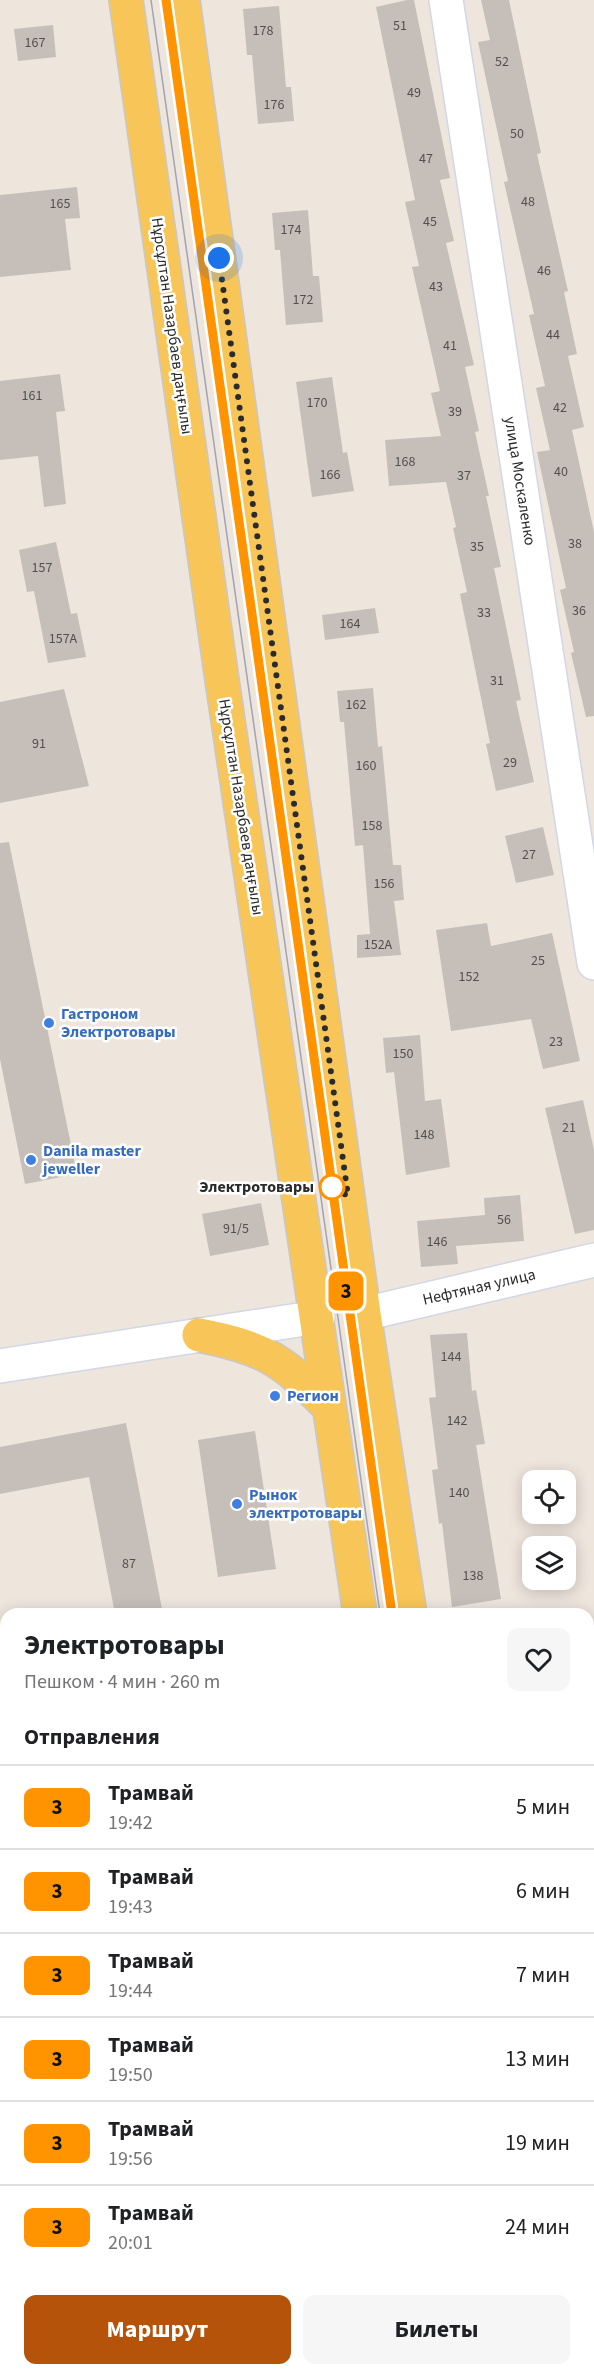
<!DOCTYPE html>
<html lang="ru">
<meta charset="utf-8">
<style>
body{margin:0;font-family:"Source Sans 3",sans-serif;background:#f6f6f6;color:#202124;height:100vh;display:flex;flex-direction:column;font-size:22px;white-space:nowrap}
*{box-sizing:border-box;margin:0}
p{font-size:20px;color:#757577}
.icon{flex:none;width:33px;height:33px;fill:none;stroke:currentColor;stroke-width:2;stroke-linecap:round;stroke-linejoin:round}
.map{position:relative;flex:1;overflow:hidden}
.side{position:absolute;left:0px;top:1608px;width:594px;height:768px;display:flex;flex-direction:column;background:#fff;border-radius:18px 18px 0 0;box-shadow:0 3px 15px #0003}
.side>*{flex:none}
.badge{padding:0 12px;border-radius:9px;font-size:21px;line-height:39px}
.tools{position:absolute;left:522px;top:1470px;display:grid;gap:12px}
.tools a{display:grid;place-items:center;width:54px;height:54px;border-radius:12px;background:#fff;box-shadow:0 3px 15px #0003;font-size:30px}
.you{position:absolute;width:30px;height:30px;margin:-15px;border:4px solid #fff;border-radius:50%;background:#1a73e8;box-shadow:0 0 0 9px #1a73e833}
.map>.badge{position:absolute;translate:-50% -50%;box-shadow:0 0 0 3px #fff}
h2{padding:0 24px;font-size:22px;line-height:54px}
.round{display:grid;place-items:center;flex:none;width:63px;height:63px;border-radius:12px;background:#f6f6f6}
.overview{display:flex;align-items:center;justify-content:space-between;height:102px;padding:0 24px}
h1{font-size:28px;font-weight:700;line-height:45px}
.primary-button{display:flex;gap:12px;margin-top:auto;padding:12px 24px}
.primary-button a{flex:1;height:69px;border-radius:12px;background:#b45309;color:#fff;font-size:24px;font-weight:700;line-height:69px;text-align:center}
.primary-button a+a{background:#f6f6f6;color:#202124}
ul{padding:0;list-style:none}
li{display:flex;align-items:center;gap:18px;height:84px;padding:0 24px;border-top:2px solid #e0e0e0}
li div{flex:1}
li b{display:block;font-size:22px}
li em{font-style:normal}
li .badge{min-width:66px;font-weight:700;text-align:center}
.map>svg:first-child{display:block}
</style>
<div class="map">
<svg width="594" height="2376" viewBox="0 0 594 2376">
<rect width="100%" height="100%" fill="#eee5dd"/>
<g fill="#c6bfb9">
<path d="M 407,0 L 414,0 L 450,178 L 440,180 L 454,241 L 446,243 L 474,365 L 465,367 L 479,431 L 475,432 L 489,496 L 486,496 L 501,567 L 494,568 L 521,700 L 516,701 L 534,782 L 496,791 L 486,744 L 490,743 L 460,594 L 467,592 L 453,528 L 456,527 L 446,482 L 389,486 L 385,440 L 441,436 L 431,393 L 440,391 L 412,267 L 419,266 L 405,202 L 415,200 L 376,7 Z"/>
<path d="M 481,0 L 509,0 L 541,153 L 537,154 L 568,291 L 564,292 L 577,354 L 568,356 L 584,427 L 572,430 L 594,532 L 594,716 L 586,717 L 571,653 L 574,652 L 560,590 L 566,588 L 537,452 L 550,450 L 536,388 L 545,386 L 529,315 L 534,314 L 504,182 L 508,181 L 478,42 L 490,40 Z"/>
<path d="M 279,6 L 286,87 L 291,87 L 294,121 L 258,124 L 252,55 L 247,55 L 243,9 Z"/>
<path d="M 53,25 L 56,57 L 18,61 L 14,29 Z"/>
<path d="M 77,187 L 80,218 L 65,219 L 71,270 L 0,277 L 0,195 Z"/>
<path d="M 308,210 L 313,276 L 319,276 L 323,322 L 286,325 L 280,250 L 275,250 L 272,213 Z"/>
<path d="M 60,374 L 65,411 L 56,412 L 66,504 L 44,507 L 38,456 L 0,460 L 0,381 Z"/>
<path d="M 332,377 L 343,453 L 347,452 L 354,491 L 312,497 L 296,382 Z"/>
<path d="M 56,542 L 71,614 L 77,613 L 86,657 L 48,663 L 34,591 L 27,592 L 19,550 Z"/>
<path d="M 375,608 L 379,633 L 325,640 L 322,615 Z"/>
<path d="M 373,688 L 378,747 L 382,746 L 393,865 L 401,865 L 404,900 L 394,901 L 401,955 L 357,958 L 357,935 L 370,934 L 363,845 L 355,846 L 344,722 L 340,722 L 337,691 Z"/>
<path d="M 64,689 L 89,786 L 0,803 L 0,702 Z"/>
<path d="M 543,827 L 554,875 L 516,883 L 505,836 Z"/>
<path d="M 9,842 L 77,1174 L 25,1184 L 0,1059 L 0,843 Z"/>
<path d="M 487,923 L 491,946 L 552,933 L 580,1061 L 543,1069 L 531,1019 L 451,1031 L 436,930 Z"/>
<path d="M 420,1035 L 425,1101 L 441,1099 L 450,1167 L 406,1175 L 394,1072 L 386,1073 L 383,1038 Z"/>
<path d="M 583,1100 L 594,1150 L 594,1230 L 575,1234 L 545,1108 Z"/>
<path d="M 520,1195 L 524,1241 L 456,1246 L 458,1264 L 421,1267 L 417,1221 L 485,1215 L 484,1198 Z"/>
<path d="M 261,1203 L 269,1245 L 210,1256 L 202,1214 Z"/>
<path d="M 467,1333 L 472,1391 L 476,1390 L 485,1444 L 476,1445 L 501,1599 L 452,1607 L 442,1523 L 439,1524 L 432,1470 L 438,1469 L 429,1398 L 436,1397 L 430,1335 Z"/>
<path d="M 126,1423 L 134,1464 L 163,1614 L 115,1614 L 89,1477 L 0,1494 L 0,1447 Z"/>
<path d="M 255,1431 L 276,1569 L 218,1577 L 198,1440 Z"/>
</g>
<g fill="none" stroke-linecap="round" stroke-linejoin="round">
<g stroke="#d2d7e5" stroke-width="36">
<g id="minor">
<path d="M 446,0 L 594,963"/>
<path d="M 364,1314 L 594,1260"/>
<path d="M 0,1366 L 318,1317"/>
<path d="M 588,2045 L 594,2044"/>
</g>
</g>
<g stroke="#c8c8c8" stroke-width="36">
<g id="major">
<path d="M 126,0 L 221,673 L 360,1614"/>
<path d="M 183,0 L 364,1314 L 410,1614"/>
<path d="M 199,1335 C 265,1348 281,1359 329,1407"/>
<path d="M 489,2370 L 490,2376"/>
<path d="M 539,2370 L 540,2376"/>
</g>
</g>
<use href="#minor" stroke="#fff" stroke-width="33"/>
<use href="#major" stroke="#f8c558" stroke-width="33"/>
<g stroke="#9fa5b7" stroke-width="1.5">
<path d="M 151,0 L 380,1614"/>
<path d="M 166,0 L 392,1614"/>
<path d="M 507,2370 L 509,2376"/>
<path d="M 519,2370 L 520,2376"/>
</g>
</g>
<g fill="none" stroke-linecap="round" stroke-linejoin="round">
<g stroke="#fff" stroke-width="14">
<path id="line" d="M 166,0 L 392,1614"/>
</g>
<use href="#line" stroke="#ff9300" stroke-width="9"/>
<path stroke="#2b2b2b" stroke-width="6" stroke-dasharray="0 10.8" d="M 219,258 L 348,1196 L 332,1187"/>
</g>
<g fill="#3f7fe0" stroke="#fff" stroke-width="2">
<circle cx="49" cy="1023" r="6"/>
<circle cx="31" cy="1160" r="6"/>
<circle cx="275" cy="1396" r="6"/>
<circle cx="237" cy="1504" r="6"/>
</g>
<circle fill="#fff" stroke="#ff9300" stroke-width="3" cx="332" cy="1187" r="12"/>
<g text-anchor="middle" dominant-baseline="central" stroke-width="5" stroke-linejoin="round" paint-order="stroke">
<g font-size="14" fill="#52504e">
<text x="400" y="26">51</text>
<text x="263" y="31">178</text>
<text x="35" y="43">167</text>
<text x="502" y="62">52</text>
<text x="414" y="93">49</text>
<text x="274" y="105">176</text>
<text x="517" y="134">50</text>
<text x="426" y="159">47</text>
<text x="528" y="202">48</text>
<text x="60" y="204">165</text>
<text x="430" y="222">45</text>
<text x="291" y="230">174</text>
<text x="544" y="271">46</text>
<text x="436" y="287">43</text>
<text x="303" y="300">172</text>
<text x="553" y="335">44</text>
<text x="450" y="346">41</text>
<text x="32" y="396">161</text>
<text x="317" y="403">170</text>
<text x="560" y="408">42</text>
<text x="455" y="412">39</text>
<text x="405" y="462">168</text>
<text x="561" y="472">40</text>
<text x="330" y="475">166</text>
<text x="464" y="476">37</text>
<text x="575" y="544">38</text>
<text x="477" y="547">35</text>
<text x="42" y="568">157</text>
<text x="579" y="611">36</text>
<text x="484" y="613">33</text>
<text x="350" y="624">164</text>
<text x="63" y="639">157А</text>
<text x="497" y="681">31</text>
<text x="356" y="705">162</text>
<text x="39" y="744">91</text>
<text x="510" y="763">29</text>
<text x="366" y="766">160</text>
<text x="372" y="826">158</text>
<text x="529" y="855">27</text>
<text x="384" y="884">156</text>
<text x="378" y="945">152А</text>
<text x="538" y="961">25</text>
<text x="469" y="977">152</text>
<text x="556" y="1042">23</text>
<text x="403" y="1054">150</text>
<text x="569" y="1128">21</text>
<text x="424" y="1135">148</text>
<text x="504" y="1220">56</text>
<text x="236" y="1229">91/5</text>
<text x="437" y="1242">146</text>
<text x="451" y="1357">144</text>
<text x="457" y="1421">142</text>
<text x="459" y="1493">140</text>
<text x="129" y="1564">87</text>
<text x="473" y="1576">138</text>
</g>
<g font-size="16" fill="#2b2b2b" stroke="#fff">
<text transform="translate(172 326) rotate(82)">Нұрсұлтан Назарбаев даңғылы</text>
<text transform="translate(520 481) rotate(81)">улица Москаленко</text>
<text transform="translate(241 807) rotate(81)">Нұрсұлтан Назарбаев даңғылы</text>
<text transform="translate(479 1287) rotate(-13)">Нефтяная улица</text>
</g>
<g font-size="16" font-weight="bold" fill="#366cbe" stroke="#fff" text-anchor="start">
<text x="61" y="1014">Гастроном<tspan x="61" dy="18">Электротовары</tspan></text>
<text x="43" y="1151">Danila master<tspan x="43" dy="18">jeweller</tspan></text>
<text x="287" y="1396">Регион</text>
<text x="249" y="1495">Рынок<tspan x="249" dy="18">электротовары</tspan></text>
</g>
<g font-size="16" font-weight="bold" fill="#2b2b2b" stroke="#fff" text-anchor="end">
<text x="314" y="1187">Электротовары</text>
</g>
</g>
</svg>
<div class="tools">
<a><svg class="icon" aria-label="locate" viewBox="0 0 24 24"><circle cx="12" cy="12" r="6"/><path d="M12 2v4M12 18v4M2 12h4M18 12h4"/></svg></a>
<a><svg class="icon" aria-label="layers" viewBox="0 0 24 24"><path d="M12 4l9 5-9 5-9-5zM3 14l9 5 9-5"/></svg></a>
</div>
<div class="you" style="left:219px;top:258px"></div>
<b class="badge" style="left:346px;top:1291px;background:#ff9300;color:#111">3</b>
<section class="side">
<div class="overview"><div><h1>Электротовары</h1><p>Пешком · 4 мин · 260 m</p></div><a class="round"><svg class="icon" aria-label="heart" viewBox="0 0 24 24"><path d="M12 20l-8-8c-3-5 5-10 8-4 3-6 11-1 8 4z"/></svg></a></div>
<h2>Отправления</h2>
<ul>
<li><span class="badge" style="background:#ff9300;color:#111">3</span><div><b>Трамвай</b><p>19:42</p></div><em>5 мин</em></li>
<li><span class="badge" style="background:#ff9300;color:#111">3</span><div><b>Трамвай</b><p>19:43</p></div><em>6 мин</em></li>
<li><span class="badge" style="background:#ff9300;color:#111">3</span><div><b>Трамвай</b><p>19:44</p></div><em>7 мин</em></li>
<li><span class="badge" style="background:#ff9300;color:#111">3</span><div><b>Трамвай</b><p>19:50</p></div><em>13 мин</em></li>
<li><span class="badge" style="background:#ff9300;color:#111">3</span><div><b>Трамвай</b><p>19:56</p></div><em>19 мин</em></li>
<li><span class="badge" style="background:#ff9300;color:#111">3</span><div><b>Трамвай</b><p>20:01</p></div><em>24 мин</em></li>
</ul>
<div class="primary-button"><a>Маршрут</a><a>Билеты</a></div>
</section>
</div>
